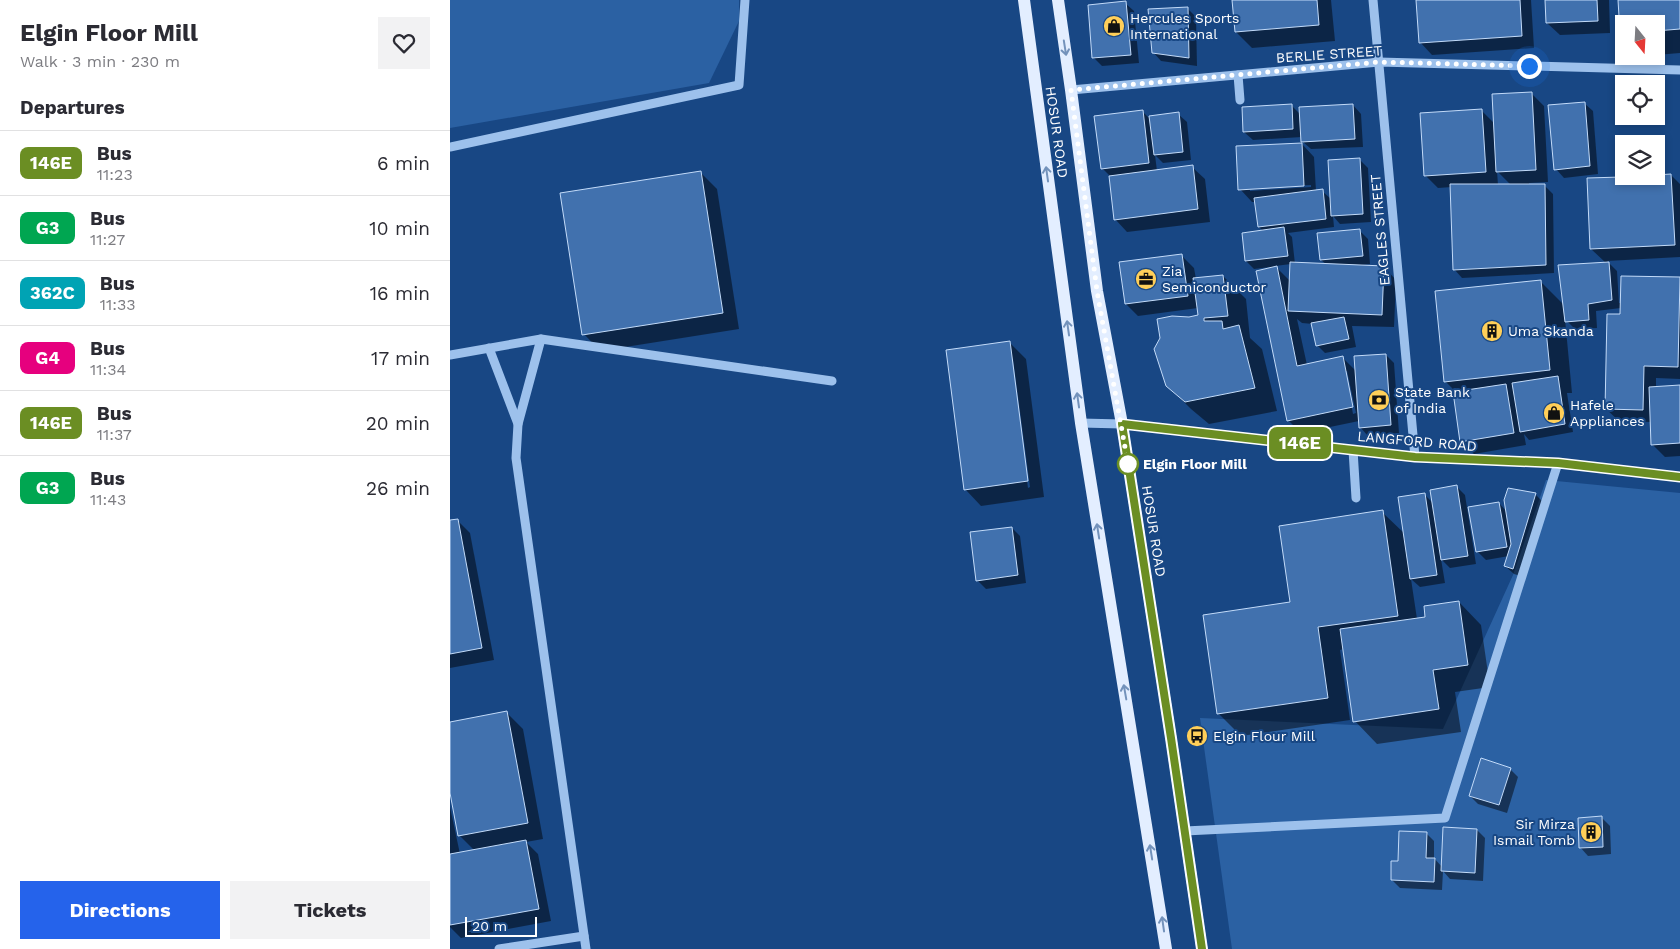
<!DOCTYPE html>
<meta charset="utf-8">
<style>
body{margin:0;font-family:"Work Sans",sans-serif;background:#f2f2f3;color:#2b2b33;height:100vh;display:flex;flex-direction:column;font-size:19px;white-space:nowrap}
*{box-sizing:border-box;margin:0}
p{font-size:16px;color:#7c7c81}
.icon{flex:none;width:28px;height:28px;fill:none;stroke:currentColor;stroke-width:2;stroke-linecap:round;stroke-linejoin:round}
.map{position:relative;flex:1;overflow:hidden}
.sheet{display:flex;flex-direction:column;background:#fff;width:450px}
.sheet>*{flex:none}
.badge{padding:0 10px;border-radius:8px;font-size:18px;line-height:32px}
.needle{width:32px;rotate:162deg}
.fabs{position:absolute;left:1165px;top:15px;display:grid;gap:10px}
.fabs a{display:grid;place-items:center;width:50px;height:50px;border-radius:0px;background:#fff;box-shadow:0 2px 8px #0003;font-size:25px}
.scale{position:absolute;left:15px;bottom:12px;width:72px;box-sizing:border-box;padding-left:5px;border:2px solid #fff;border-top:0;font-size:14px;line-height:18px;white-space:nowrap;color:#fff;-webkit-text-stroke:4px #184784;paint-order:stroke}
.you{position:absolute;width:25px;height:25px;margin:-12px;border:4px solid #fff;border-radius:50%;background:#1a73e8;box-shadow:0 0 0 8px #1a73e833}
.map>.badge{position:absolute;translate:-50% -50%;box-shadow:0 0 0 2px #fff}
h2{padding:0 20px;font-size:19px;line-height:45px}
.round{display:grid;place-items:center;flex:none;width:52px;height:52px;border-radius:0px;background:#f2f2f3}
.overview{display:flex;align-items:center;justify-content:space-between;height:85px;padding:0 20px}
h1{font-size:24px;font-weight:700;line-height:38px}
.action{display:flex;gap:10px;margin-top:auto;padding:10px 20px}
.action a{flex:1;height:58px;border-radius:0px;background:#2563eb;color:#fff;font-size:20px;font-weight:700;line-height:58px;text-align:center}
.action a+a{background:#f2f2f3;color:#2b2b33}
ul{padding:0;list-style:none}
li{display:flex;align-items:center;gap:15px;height:65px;padding:0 20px;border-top:1px solid #e1e1e2}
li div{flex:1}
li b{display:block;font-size:19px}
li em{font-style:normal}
li .badge{min-width:55px;font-weight:700;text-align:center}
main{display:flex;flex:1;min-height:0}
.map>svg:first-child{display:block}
</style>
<main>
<section class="sheet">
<div class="overview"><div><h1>Elgin Floor Mill</h1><p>Walk · 3 min · 230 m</p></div><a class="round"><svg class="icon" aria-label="heart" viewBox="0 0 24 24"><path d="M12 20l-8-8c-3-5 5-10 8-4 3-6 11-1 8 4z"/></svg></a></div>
<h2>Departures</h2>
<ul>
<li><span class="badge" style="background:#6b8e23;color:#fff">146E</span><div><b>Bus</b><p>11:23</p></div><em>6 min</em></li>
<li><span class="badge" style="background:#00a651;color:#fff">G3</span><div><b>Bus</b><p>11:27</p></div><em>10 min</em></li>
<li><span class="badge" style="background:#00a3b4;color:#fff">362C</span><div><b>Bus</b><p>11:33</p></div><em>16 min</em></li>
<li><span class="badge" style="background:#e6007e;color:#fff">G4</span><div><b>Bus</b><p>11:34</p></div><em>17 min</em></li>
<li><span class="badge" style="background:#6b8e23;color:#fff">146E</span><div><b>Bus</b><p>11:37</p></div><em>20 min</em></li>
<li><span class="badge" style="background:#00a651;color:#fff">G3</span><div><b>Bus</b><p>11:43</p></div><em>26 min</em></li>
</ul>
<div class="action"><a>Directions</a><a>Tickets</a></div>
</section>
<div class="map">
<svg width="1230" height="949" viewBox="0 0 1230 949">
<rect width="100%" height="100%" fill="#184784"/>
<g fill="#2b61a3">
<path d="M 0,0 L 289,0 L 289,21 L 259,83 L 0,128 Z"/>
<path d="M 1096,480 L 1230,493 L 1230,949 L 782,949 L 750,718 L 993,729 L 1063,575 Z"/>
</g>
<g fill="#0007" fill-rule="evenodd">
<path d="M 783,0 L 881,0 L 885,41 L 802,48 L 786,32 Z"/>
<path d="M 967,0 L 1081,0 L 1084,48 L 982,55 L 970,42 Z"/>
<path d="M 1096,0 L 1159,0 L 1160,33 L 1110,35 L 1097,23 Z"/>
<path d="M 1169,0 L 1230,0 L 1230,53 L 1206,55 L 1206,24 L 1174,24 L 1174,36 L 1171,33 Z"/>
<path d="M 675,3 L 684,11 L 689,63 L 652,66 L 644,58 L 639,6 Z"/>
<path d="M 738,9 L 746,17 L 747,66 L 711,61 L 703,52 Z"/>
<path d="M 1082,94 L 1094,106 L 1098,182 L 1079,183 L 1079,185 L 1094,185 L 1103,194 L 1104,273 L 1012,278 L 1004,269 L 1002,187 L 988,188 L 975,175 L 1031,110 L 1045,124 ZM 1047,171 L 1061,185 L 1048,185 Z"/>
<path d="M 1134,103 L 1143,111 L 1148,174 L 1114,178 L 1106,169 Z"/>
<path d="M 841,105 L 851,115 L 903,105 L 911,114 L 913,147 L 861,149 L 852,141 L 852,137 L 803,140 L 794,132 Z"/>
<path d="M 692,111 L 701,120 L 728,114 L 737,122 L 741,160 L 713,163 L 705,155 L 707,171 L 742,167 L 755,179 L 760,222 L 677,232 L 665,219 L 660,176 L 652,168 Z"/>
<path d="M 852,144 L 864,157 L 866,191 L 872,191 L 881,199 L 910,160 L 918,168 L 921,222 L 890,224 L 883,216 L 884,227 L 838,233 L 842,237 L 845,264 L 877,265 L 871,260 L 909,230 L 918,239 L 920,264 L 912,265 L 912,267 L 934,267 L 946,280 L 944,327 L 902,326 L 906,347 L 875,353 L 867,345 L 863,324 L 852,323 L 847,319 L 857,365 L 893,358 L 906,371 L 936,355 L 944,363 L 949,433 L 918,436 L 910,427 L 909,421 L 851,433 L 839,421 L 820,267 L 804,269 L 796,261 L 813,231 L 809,227 L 806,202 L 802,202 L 790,189 ZM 861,185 L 861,187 L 800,191 L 800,188 ZM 841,264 L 841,282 L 825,266 ZM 895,371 L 897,371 L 906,413 L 903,414 Z"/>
<path d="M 251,173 L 267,189 L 289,329 L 150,351 L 134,334 Z"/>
<path d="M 1221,175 L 1230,184 L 1230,257 L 1157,261 L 1167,271 L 1169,303 L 1171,303 L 1172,277 L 1230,279 L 1230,379 L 1206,378 L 1206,388 L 1230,387 L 1230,456 L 1215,457 L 1202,444 L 1201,422 L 1169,421 L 1156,409 L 1171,308 L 1146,311 L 1147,328 L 1125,329 L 1115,319 L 1122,393 L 1117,393 L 1123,432 L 1079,440 L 1074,434 L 1076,445 L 1024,454 L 1012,441 L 1007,393 L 995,381 L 1090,281 L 1114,305 L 1156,263 L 1141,249 L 1206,176 Z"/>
<path d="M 732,256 L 744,268 L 746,279 L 773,276 L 796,299 L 800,338 L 812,349 L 827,411 L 759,424 L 741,409 L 718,386 L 739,318 L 749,316 L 748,308 L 688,316 L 676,304 Z"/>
<path d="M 559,342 L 576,359 L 594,497 L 531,506 L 515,489 ZM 561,359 L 563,359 L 580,487 L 578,488 Z"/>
<path d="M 1007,487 L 1015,495 L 1026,564 L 1000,568 L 991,559 L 995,583 L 970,587 L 961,579 L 967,619 L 977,618 L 1009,602 L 1031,625 L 1040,687 L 1005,692 L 1011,732 L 927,744 L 905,721 L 894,649 L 890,650 L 900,720 L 791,736 L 768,713 L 841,603 L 932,512 L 955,534 L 974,494 L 983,503 Z"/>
<path d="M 1085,494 L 1093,502 L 1071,576 L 1064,574 L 1055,566 L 1059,556 L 1036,560 L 1027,551 L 1049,503 L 1057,512 Z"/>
<path d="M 7,520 L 20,533 L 44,660 L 0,668 L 0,521 Z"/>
<path d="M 562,528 L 570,536 L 576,583 L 536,589 L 527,580 Z"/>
<path d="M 56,712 L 73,729 L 93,839 L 76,842 L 88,854 L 101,921 L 11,938 L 0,927 L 0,807 L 10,854 L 25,851 L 9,835 L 0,786 L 0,723 Z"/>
<path d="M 1060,769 L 1068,777 L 1057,813 L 1028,804 L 1020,796 Z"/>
<path d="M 1152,818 L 1160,826 L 1161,854 L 1138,856 L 1130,847 Z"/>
<path d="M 1027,830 L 1035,838 L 1033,881 L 1000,879 L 993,871 L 992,890 L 950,888 L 942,880 L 950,863 L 976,833 L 984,841 L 984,858 L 992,867 Z"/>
</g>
<g fill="#4171ae" stroke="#c3dbf9">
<path d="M 782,0 L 867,0 L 869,25 L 785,32 Z"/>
<path d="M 966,0 L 1070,0 L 1072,36 L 969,43 Z"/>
<path d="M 1095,0 L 1147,0 L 1148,21 L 1096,23 Z"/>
<path d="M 1168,0 L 1230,0 L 1230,29 L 1206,31 L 1206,24 L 1174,24 L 1174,33 L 1170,33 Z"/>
<path d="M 676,1 L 681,55 L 642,58 L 638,5 Z"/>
<path d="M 738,7 L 739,58 L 702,53 L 698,9 Z"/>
<path d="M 1082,92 L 1086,170 L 1046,172 L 1042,94 Z"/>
<path d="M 1135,102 L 1140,166 L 1104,170 L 1098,105 Z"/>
<path d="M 842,104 L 843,129 L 793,132 L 792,107 Z"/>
<path d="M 903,104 L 905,139 L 851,142 L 849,107 Z"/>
<path d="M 1032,109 L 1036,172 L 974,176 L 970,113 Z"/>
<path d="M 693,110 L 699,163 L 651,169 L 644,116 Z"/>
<path d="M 729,112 L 733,152 L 704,155 L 699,116 Z"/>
<path d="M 852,143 L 854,186 L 788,190 L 786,146 Z"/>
<path d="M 910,158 L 913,214 L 881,216 L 878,160 Z"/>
<path d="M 743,165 L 748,209 L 664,220 L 659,176 Z"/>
<path d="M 251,171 L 273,313 L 132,335 L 110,193 Z"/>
<path d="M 1221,174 L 1225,245 L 1140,249 L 1137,178 L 1206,176 L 1206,175 Z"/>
<path d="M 1000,184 L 1095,184 L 1096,265 L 1003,270 Z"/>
<path d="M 873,189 L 876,219 L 808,227 L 804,198 Z"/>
<path d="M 834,227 L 838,256 L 795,261 L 792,233 Z"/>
<path d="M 910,229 L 913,256 L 870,260 L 867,233 Z"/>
<path d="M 732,254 L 738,296 L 675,304 L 669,262 Z"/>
<path d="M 840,262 L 934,266 L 932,315 L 838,311 Z"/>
<path d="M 1159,262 L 1162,300 L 1138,304 L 1139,320 L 1115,322 L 1108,265 Z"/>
<path d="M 827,266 L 847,366 L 893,356 L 903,407 L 837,421 L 806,271 Z"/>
<path d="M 773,275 L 778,316 L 754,318 L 754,321 L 772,321 L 773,329 L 789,325 L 805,388 L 735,402 L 716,386 L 704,349 L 710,338 L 707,319 L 722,316 L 739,317 L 748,315 L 743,278 Z"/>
<path d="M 1171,276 L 1230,277 L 1228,367 L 1194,366 L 1193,410 L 1155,409 L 1157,314 L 1170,314 Z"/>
<path d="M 1091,280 L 1100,370 L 994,382 L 985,291 Z"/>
<path d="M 894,317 L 899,339 L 866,346 L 861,323 Z"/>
<path d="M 560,341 L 578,481 L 514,490 L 496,350 Z"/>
<path d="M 936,354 L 941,425 L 909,428 L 904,356 Z"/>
<path d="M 1108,376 L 1115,424 L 1070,432 L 1062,383 Z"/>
<path d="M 1056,384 L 1064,433 L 1010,442 L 1003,392 Z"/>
<path d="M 1230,385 L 1230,443 L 1201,445 L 1199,387 Z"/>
<path d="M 1007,485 L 1018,556 L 991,560 L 980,490 Z"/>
<path d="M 1058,488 L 1086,493 L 1063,569 L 1054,566 L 1061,544 L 1054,500 Z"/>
<path d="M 975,493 L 987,575 L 960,579 L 948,497 Z"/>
<path d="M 1049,502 L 1057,547 L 1026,552 L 1018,507 Z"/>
<path d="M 933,510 L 948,616 L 868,627 L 878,698 L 767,714 L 753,615 L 840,602 L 829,526 Z"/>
<path d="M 8,519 L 32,648 L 0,654 L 0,520 Z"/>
<path d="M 562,527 L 568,575 L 526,581 L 520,532 Z"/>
<path d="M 1009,601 L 1018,665 L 983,670 L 989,709 L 903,722 L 890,629 L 975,617 L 974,606 Z"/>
<path d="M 57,711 L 78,823 L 8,836 L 0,793 L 0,722 Z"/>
<path d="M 1031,758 L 1061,768 L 1049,805 L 1019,796 Z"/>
<path d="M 1152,816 L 1153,847 L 1129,848 L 1128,818 Z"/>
<path d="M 993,827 L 1027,829 L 1025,873 L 991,871 Z"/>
<path d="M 949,831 L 977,832 L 976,858 L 985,858 L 984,882 L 941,880 L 941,861 L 948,861 Z"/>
<path d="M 76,840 L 89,909 L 0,925 L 0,854 Z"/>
</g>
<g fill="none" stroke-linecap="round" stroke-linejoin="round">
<g stroke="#9dc1ec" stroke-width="9">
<path d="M 923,0 L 965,457"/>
<path d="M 788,75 L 790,100"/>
<path d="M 621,90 L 929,62 L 1230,70"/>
<path d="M 0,147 L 289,85 L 295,0"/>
<path d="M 39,348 L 68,424 L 66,458 L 136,949"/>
<path d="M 0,355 L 91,339 L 382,381"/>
<path d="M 631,423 L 672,424 L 726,430 L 965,457 L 1108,463 L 1230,477"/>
<path d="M 68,424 L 91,339"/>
<path d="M 903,450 L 906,498"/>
<path d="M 735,831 L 995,818 L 1108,463"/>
<path d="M 49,949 L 134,936"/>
</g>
<g stroke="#e3eeff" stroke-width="12">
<path d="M 574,0 L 631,423 L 716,949"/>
<path d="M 608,0 L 621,90 L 647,291 L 672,424 L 721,738 L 752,949"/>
</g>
</g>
<defs><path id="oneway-shaft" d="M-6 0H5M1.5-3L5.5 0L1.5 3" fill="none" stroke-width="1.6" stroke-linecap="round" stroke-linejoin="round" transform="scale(1.25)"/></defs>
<g stroke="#7392bb">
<use href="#oneway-shaft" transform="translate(615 48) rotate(81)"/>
<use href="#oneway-shaft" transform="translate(597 174) rotate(-98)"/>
<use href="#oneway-shaft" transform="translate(618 328) rotate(-98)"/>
<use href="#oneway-shaft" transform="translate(628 400) rotate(-98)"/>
<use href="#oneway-shaft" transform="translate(648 531) rotate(-99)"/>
<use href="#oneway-shaft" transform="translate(675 692) rotate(-100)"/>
<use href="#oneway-shaft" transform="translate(701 852) rotate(-99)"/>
<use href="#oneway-shaft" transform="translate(713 924) rotate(-98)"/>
</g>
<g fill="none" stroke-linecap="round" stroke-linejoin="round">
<g stroke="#fff" stroke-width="11">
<path id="line" d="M 752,949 L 721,738 L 672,424 L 965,457 L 1108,463 L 1230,477"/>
</g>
<use href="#line" stroke="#6b8e23" stroke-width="8"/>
<path stroke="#fff" stroke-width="5" stroke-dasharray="0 9" d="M 678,464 L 647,291 L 621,90 L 929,62 L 1079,66"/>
</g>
<defs>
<g id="shop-disc" transform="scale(1.125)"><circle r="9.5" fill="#ffcf59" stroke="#184784"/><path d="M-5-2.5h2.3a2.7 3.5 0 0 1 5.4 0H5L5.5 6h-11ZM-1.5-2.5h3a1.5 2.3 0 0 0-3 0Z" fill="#111"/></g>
<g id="office-disc" transform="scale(1.125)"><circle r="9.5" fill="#ffcf59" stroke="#184784"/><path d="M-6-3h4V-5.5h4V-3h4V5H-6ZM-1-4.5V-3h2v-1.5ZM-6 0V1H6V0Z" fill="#111"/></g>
<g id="building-disc" transform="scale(1.125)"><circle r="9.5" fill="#ffcf59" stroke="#184784"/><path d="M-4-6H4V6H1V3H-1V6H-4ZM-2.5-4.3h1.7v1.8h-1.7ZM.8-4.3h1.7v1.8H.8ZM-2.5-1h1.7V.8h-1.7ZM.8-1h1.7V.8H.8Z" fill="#111"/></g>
<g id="bank-disc" transform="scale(1.125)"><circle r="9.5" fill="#ffcf59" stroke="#184784"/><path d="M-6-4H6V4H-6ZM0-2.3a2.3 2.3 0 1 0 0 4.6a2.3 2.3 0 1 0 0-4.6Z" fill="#111"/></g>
<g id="bus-disc" transform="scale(1.125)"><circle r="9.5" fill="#ffcf59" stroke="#184784"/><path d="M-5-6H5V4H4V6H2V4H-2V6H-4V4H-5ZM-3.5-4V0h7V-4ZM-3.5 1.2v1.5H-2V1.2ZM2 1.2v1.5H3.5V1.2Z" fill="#111"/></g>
</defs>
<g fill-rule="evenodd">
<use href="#shop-disc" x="664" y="26"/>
<use href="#office-disc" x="696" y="279"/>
<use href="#building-disc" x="1042" y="331"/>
<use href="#bank-disc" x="929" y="400"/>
<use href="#shop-disc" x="1104" y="413"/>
<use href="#bus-disc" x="747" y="736"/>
<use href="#building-disc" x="1141" y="832"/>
</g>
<circle fill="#fff" stroke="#6b8e23" stroke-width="2.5" cx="678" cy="464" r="10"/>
<g text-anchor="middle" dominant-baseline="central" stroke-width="4" stroke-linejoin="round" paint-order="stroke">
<g font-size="14" fill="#fff" stroke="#184784" text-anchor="start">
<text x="680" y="18">Hercules Sports<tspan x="680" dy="16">International</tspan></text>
<text x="712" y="271">Zia<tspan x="712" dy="16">Semiconductor</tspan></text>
<text x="1058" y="331">Uma Skanda</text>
<text x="945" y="392">State Bank<tspan x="945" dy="16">of India</tspan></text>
<text x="1120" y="405">Hafele<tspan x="1120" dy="16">Appliances</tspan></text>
<text x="763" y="736">Elgin Flour Mill</text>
<text x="1125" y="824" text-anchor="end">Sir Mirza<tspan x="1125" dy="16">Ismail Tomb</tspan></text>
</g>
<g font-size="14" fill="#fff" stroke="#184784">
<text transform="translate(879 54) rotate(-4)">BERLIE STREET</text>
<text transform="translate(607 132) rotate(82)">HOSUR ROAD</text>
<text transform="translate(930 230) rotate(-95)">EAGLES STREET</text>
<text transform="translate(967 441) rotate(5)">LANGFORD ROAD</text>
<text transform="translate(704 531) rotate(81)">HOSUR ROAD</text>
</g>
<g font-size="14" font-weight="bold" fill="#fff" stroke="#184784" text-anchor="start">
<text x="693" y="464">Elgin Floor Mill</text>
</g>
</g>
</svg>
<div class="fabs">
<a><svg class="needle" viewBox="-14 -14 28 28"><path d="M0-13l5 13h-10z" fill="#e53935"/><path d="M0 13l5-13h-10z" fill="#7c7c81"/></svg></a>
<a><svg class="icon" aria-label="locate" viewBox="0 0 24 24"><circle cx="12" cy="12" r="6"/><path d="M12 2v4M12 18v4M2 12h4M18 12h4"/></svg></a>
<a><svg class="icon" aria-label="layers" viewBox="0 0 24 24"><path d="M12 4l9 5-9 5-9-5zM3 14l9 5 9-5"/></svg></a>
</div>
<div class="scale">20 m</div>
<div class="you" style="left:1079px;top:66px"></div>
<b class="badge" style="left:850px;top:443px;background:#6b8e23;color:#fff">146E</b>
</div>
</main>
